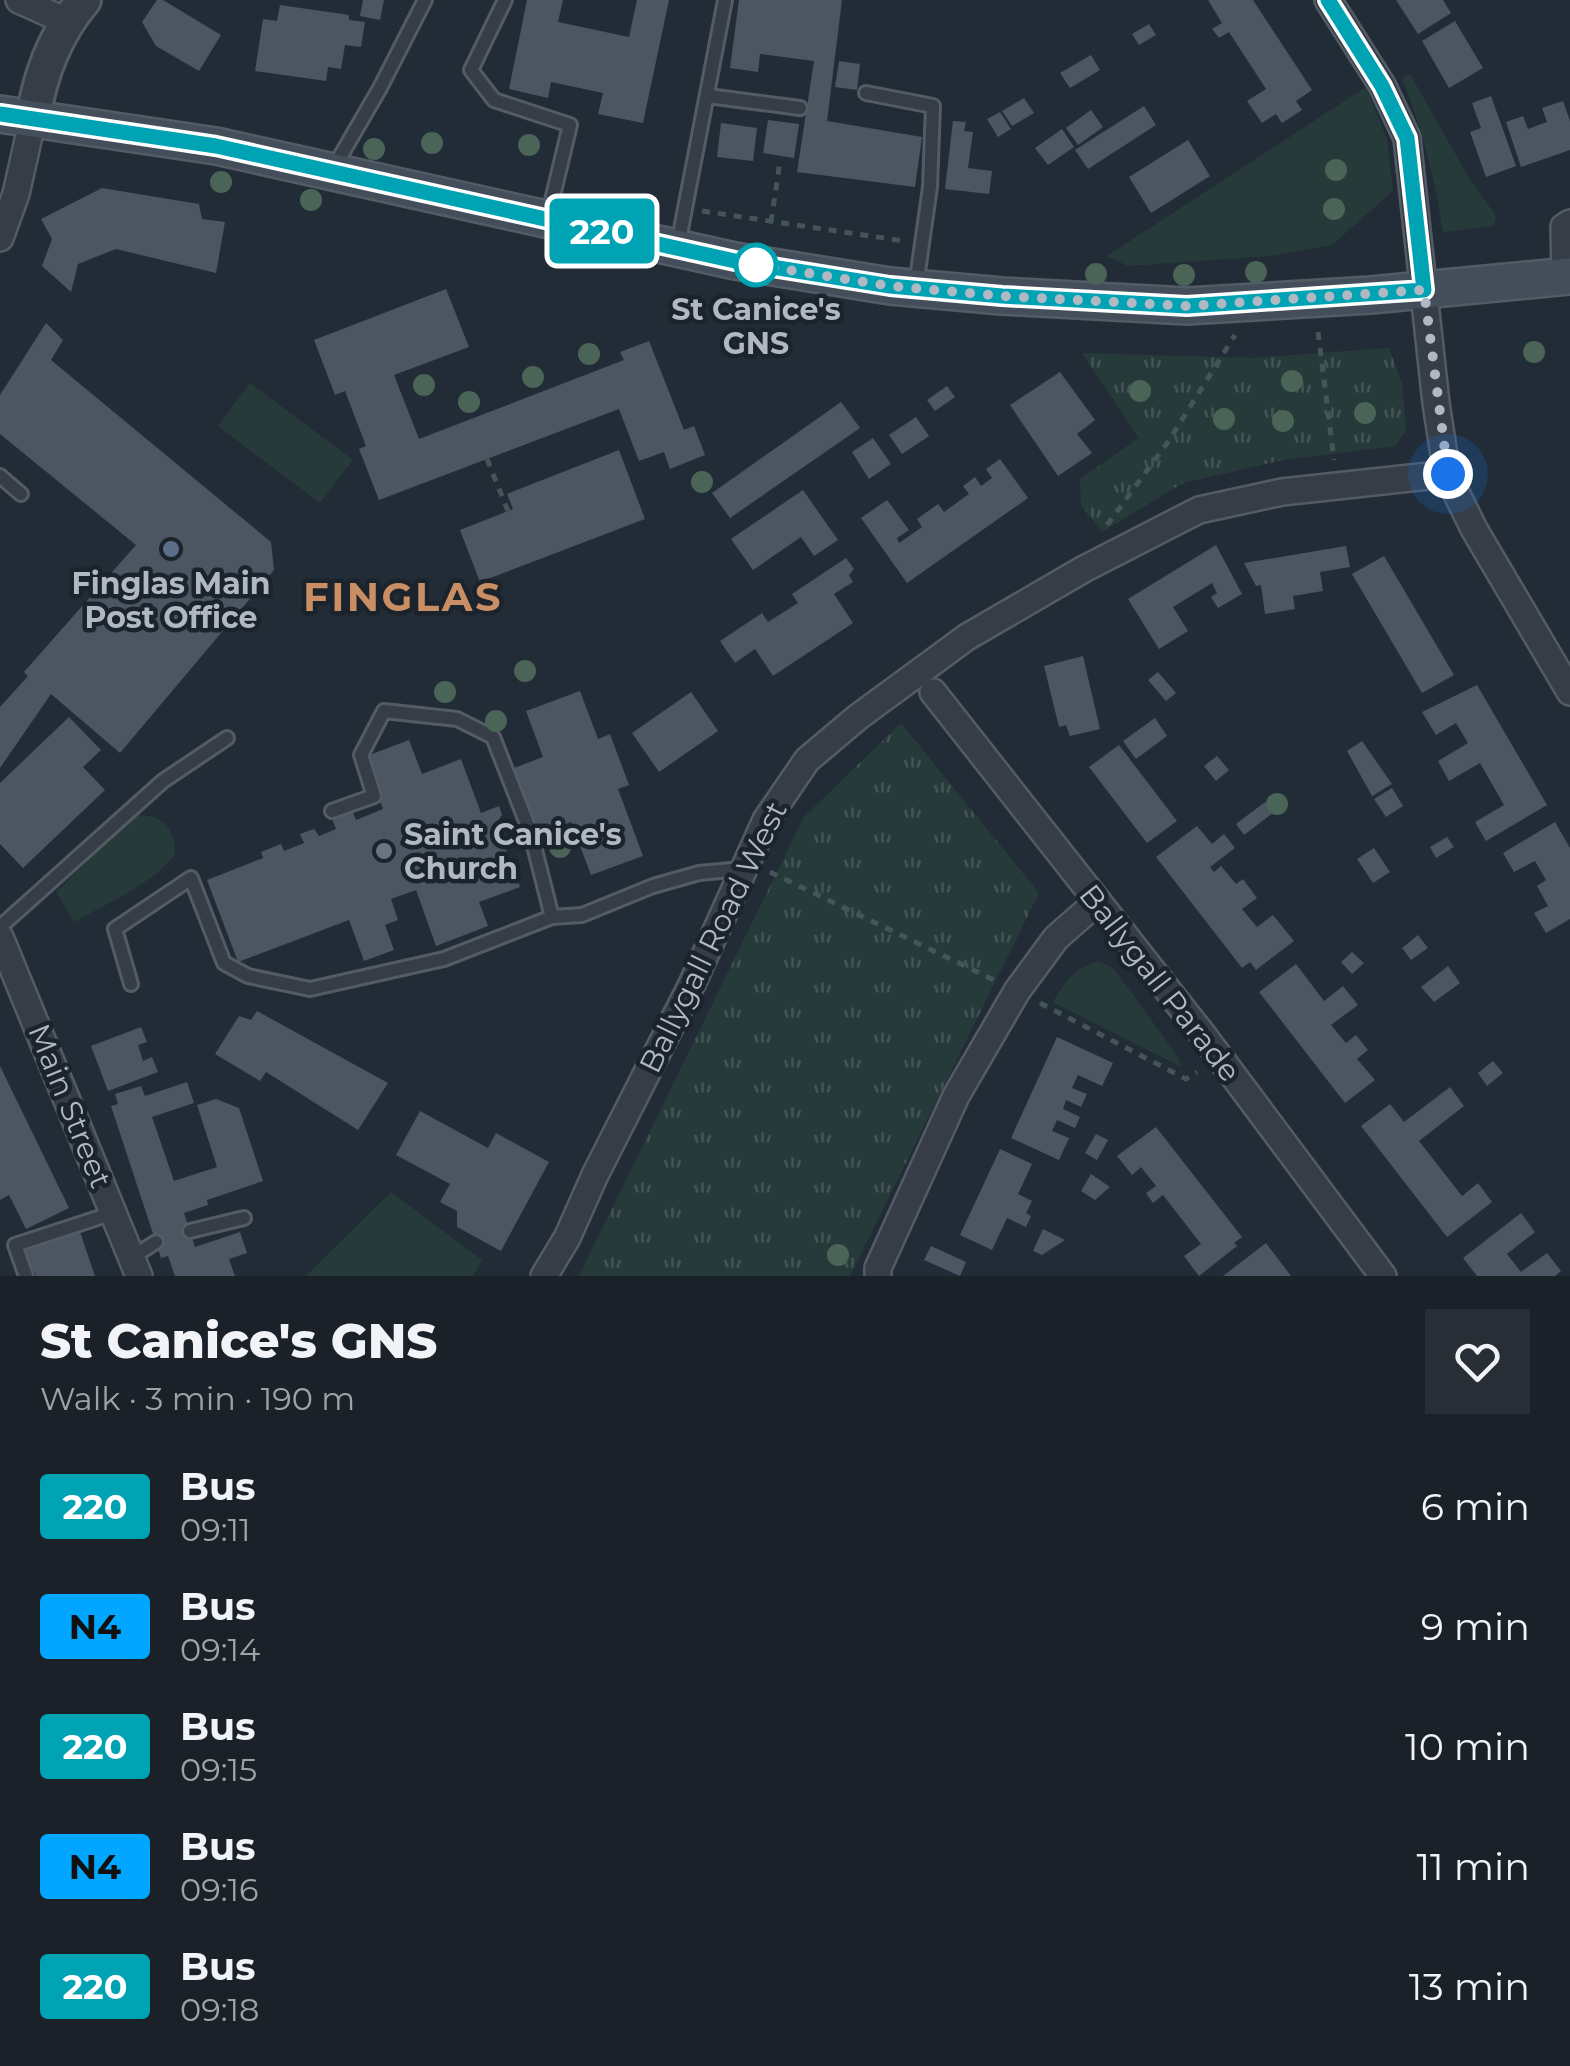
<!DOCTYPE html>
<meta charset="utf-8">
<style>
body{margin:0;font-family:Montserrat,sans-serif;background:#272e35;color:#f1f3f6;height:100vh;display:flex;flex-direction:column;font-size:38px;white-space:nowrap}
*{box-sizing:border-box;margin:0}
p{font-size:32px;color:#9fa3a8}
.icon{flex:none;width:55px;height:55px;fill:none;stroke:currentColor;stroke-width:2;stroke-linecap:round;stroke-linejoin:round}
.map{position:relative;height:1276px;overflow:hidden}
.panel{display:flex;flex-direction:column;background:#1a2129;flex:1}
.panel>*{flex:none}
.badge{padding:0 20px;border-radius:8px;font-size:35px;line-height:65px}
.you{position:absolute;width:50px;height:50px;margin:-25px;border:8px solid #fff;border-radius:50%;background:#1a73e8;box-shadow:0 0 0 15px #1a73e833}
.map>.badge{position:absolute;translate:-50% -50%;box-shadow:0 0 0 5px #fff}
.round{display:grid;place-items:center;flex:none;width:105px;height:105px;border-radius:0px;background:#272e35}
.headline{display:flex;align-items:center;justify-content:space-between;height:170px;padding:0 40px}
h1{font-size:48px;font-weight:800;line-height:75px}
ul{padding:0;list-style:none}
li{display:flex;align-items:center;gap:30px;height:120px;padding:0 40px}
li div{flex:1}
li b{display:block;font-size:38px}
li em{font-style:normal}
li .badge{min-width:110px;font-weight:700;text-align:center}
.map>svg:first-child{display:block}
</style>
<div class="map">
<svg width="1570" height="1276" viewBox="0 0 1570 1276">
<defs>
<pattern id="park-tufts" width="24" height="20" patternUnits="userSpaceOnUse" patternTransform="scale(2.5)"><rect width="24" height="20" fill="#273a3a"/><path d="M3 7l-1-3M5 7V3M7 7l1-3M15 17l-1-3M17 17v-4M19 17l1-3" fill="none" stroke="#445455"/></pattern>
</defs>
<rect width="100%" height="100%" fill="#222c37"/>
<g fill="#273a3a">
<path d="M 1410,74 L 1469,178 L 1496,216 L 1494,226 L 1443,232 C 1435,179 1422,128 1402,78 Z"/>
<path d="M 1366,87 L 1387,139 L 1393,191 L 1332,245 L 1270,256 L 1128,266 L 1107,256 Z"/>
<path d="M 250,383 L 353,460 L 320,503 L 218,426 Z"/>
<path d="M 137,815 C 163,815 176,829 175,855 C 150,885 108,903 74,922 L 56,892 L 125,823 Z"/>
<path d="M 1099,961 L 1113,968 L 1179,1058 L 1181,1067 L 1053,1002 C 1065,981 1075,967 1099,961 Z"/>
<path d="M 391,1192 L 482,1260 L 473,1276 L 306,1276 Z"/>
</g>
<g fill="url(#park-tufts)">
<path d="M 1389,348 L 1402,384 L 1406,431 L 1395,446 L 1283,460 L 1183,483 L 1102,532 L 1081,505 L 1080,479 L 1139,438 L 1082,353 L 1252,358 Z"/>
<path d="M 901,723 L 1039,893 L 850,1276 L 579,1276 L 804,817 Z"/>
</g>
<g fill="#4b5662">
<path d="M 157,0 L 163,0 L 221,35 L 199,71 L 156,46 L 142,22 Z"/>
<path d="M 363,0 L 384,0 L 380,20 L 360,16 Z"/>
<path d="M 527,0 L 563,0 L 558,22 L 629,37 L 637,0 L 669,0 L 643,123 L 598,114 L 603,93 L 551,82 L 548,98 L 509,89 Z"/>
<path d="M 739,0 L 842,0 L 827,121 L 922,137 L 915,187 L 797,172 L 814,61 L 760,54 L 758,72 L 730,68 Z"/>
<path d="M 1208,0 L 1253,0 L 1312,90 L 1296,101 L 1302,110 L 1282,123 L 1276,114 L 1262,123 L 1247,101 L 1266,89 L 1229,32 L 1219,38 L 1212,29 L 1222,23 Z"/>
<path d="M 1396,0 L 1443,0 L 1451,13 L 1418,34 Z"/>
<path d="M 280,5 L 349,15 L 349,20 L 365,22 L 361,47 L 345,45 L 341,69 L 328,67 L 326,81 L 255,71 L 263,19 L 277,21 Z"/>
<path d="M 1455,21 L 1483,68 L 1449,88 L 1422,41 Z"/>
<path d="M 1149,24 L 1156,35 L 1139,45 L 1132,34 Z"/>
<path d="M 1091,55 L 1100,70 L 1070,88 L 1060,73 Z"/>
<path d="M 839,61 L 860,64 L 857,90 L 835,87 Z"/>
<path d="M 1491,96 L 1516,166 L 1486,177 L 1470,132 L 1481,128 L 1472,103 Z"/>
<path d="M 1024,98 L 1034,113 L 1012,126 L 1002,111 Z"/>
<path d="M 1563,101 L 1570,121 L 1570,150 L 1521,167 L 1506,122 L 1523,116 L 1528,129 L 1547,122 L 1542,108 Z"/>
<path d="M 1144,106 L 1156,125 L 1088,169 L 1075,150 Z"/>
<path d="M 1091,110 L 1103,127 L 1078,145 L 1066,128 Z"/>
<path d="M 1000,112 L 1011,129 L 998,137 L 987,119 Z"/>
<path d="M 768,120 L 799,124 L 794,158 L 763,153 Z"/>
<path d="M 953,121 L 966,122 L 964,131 L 973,132 L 968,168 L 992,171 L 989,194 L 945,189 Z"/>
<path d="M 721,123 L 757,128 L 753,161 L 717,157 Z"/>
<path d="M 1062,129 L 1074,147 L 1048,165 L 1035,148 Z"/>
<path d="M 1188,140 L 1210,176 L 1151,213 L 1129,177 Z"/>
<path d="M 102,188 L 199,204 L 202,219 L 225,222 L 216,273 L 116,249 L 78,264 L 71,292 L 42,266 L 52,239 L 41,219 Z"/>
<path d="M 446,289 L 469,347 L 394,375 L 419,439 L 624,360 L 620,352 L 649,341 L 684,430 L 694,426 L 705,455 L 670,469 L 664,452 L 639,461 L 619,409 L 379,500 L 359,449 L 366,446 L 345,391 L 335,395 L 314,340 Z"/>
<path d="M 46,323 L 63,340 L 51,360 L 271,542 L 274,570 L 120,753 L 51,694 L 0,768 L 0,707 L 28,676 L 24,672 L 136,545 L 0,434 L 0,395 Z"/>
<path d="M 1060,372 L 1095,420 L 1077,434 L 1092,453 L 1058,476 L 1010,405 Z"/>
<path d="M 947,386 L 955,397 L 935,411 L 927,400 Z"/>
<path d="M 841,402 L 860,428 L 730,518 L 712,493 Z"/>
<path d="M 916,417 L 929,436 L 902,454 L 889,435 Z"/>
<path d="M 873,438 L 891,464 L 869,479 L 852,452 Z"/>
<path d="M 619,450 L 645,519 L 480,582 L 460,530 L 513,509 L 507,494 Z"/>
<path d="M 1000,459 L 1028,498 L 907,583 L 861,518 L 887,500 L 909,530 L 897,538 L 899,543 L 922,527 L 917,519 L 938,504 L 944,512 L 969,494 L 963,486 L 975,477 L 981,486 L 992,478 L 986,469 Z"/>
<path d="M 803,490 L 838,540 L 814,556 L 801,537 L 753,570 L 731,539 Z"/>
<path d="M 1216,545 L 1242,594 L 1218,608 L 1211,597 L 1217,593 L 1212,583 L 1173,607 L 1188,631 L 1159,649 L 1128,599 Z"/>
<path d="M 1346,546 L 1350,567 L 1320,572 L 1323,591 L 1293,596 L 1295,609 L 1265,614 L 1261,585 L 1256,586 L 1244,563 Z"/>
<path d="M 1384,556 L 1454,675 L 1422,693 L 1352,574 Z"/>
<path d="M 846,558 L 854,569 L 849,575 L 853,582 L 834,594 L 853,623 L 773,676 L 755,649 L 735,663 L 720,641 L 762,613 L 768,622 L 798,603 L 792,594 Z"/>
<path d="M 1083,656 L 1100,729 L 1070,736 L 1066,725 L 1059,727 L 1044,666 Z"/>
<path d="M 1158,672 L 1176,693 L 1166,701 L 1148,680 Z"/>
<path d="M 1477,685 L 1547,805 L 1486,841 L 1475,822 L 1504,805 L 1480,763 L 1449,781 L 1438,761 L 1468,743 L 1456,723 L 1436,735 L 1422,712 Z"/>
<path d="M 580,691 L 598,739 L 610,734 L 629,785 L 618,789 L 643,856 L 591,875 L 571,822 L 539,834 L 514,768 L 543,757 L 526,711 Z"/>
<path d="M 691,692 L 718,731 L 659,772 L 632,733 Z"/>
<path d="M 69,717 L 101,750 L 83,767 L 105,790 L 23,868 L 0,844 L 0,783 Z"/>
<path d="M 1155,718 L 1167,736 L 1136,759 L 1123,741 Z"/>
<path d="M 409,740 L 422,774 L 461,759 L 481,813 L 499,806 L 502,815 L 496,823 L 520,887 L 479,902 L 488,926 L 436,946 L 416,890 L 391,899 L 398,920 L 385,925 L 394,950 L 364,961 L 349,920 L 238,962 L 207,880 L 263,858 L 261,852 L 281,844 L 284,851 L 304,843 L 300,834 L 314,829 L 319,836 L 336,829 L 331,816 L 351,808 L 356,820 L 383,809 L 364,757 Z"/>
<path d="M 1362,741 L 1392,784 L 1372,796 L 1347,751 Z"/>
<path d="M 1119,745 L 1177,821 L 1147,843 L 1089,767 Z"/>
<path d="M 1217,756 L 1229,770 L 1216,781 L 1204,766 Z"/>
<path d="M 1392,788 L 1403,806 L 1386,817 L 1374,799 Z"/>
<path d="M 1265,802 L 1273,813 L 1244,835 L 1236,824 Z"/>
<path d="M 1555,822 L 1570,848 L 1570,919 L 1546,933 L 1534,913 L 1548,906 L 1537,886 L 1546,880 L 1535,861 L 1514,872 L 1503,853 Z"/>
<path d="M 1197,826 L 1212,844 L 1224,834 L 1235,848 L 1210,867 L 1214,872 L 1221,866 L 1236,884 L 1243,879 L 1257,898 L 1242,909 L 1257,927 L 1273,915 L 1294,941 L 1256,970 L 1250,962 L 1242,968 L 1156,857 Z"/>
<path d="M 1447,837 L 1454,847 L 1436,858 L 1430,847 Z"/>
<path d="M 1374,848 L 1390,872 L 1373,883 L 1357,859 Z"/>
<path d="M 1418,935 L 1428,948 L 1411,960 L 1402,948 Z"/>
<path d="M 1352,952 L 1364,963 L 1352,974 L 1341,962 Z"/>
<path d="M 1296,964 L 1324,1001 L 1343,986 L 1358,1005 L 1331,1025 L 1346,1043 L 1356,1035 L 1368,1050 L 1357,1059 L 1375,1080 L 1345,1103 L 1259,992 Z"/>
<path d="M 1448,966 L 1460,983 L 1434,1002 L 1421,987 Z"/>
<path d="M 257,1011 L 388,1083 L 358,1130 L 266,1072 L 260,1081 L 215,1054 L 239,1016 L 251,1020 Z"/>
<path d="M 141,1027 L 147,1042 L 138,1045 L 143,1061 L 152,1057 L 158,1072 L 108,1091 L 91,1046 Z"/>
<path d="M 1057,1037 L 1113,1063 L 1102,1086 L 1078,1075 L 1072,1088 L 1087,1094 L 1081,1107 L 1066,1100 L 1063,1109 L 1080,1117 L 1075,1128 L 1057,1120 L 1052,1131 L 1069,1138 L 1059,1160 L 1011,1138 Z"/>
<path d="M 1493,1061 L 1503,1073 L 1487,1086 L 1478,1073 Z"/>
<path d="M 0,1066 L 69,1208 L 26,1229 L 9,1195 L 0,1200 Z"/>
<path d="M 187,1082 L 194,1103 L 152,1117 L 174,1181 L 217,1167 L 197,1105 L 216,1099 L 239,1108 L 263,1181 L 207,1200 L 208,1205 L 184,1213 L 195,1247 L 240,1232 L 247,1253 L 229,1259 L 235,1276 L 175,1276 L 168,1256 L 161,1258 L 111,1106 L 118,1104 L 115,1094 L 141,1086 L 145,1096 Z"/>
<path d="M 1450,1087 L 1464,1106 L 1419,1141 L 1462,1196 L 1478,1183 L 1492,1202 L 1447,1237 L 1361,1126 L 1390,1104 L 1404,1122 Z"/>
<path d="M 420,1111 L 488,1148 L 496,1133 L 549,1162 L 501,1251 L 457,1227 L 457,1211 L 440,1202 L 450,1184 L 396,1155 Z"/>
<path d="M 1156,1127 L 1242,1237 L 1234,1243 L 1237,1246 L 1199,1276 L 1184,1256 L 1201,1244 L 1163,1195 L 1153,1203 L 1146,1193 L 1156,1186 L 1141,1167 L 1132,1175 L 1117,1156 Z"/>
<path d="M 1096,1134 L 1108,1140 L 1097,1160 L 1085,1153 Z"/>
<path d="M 1000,1149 L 1032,1164 L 1018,1194 L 1032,1201 L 1026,1213 L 1031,1216 L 1026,1227 L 1007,1218 L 992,1250 L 960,1235 Z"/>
<path d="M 1091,1174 L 1110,1187 L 1095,1200 L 1081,1191 Z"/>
<path d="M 1521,1213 L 1535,1232 L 1507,1254 L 1521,1272 L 1547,1253 L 1561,1271 L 1555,1276 L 1477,1276 L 1463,1258 Z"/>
<path d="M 79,1229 L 95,1276 L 36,1276 L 25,1251 Z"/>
<path d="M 1043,1229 L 1065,1240 L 1042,1255 L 1033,1251 Z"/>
<path d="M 1266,1243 L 1291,1276 L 1223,1276 Z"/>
<path d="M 931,1246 L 966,1262 L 960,1276 L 924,1260 Z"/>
</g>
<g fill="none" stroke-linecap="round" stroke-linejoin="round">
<g stroke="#535b65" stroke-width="18">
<g id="service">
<path d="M 505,0 L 471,70 L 494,100 L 570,125 L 548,217"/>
<path d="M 866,93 L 933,106 L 930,187 L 916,286"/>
<path d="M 708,96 L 800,108"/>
<path d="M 333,169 L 380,88 L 425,0"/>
<path d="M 678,245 L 725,0"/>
<path d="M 0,476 L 21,494"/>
<path d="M 332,811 L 374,796 L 361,755 L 384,711 L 457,719 L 493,737 L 531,834 L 552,917"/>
<path d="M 0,927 L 163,781 L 227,738"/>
<path d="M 131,984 L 115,929 L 191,878 L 224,963 L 248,976 L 310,989 L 444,959 L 552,917 L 582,915 L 653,886 L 699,873 L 742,869"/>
<path d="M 190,1231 L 244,1218"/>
<path d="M 131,1258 L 156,1242"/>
<path d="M 26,1276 L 15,1245 L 113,1213"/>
</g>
</g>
<g stroke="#535b65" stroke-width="30">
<g id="minor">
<path d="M 19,0 L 68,22"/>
<path d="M 1328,0 L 1382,85 L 1407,138 L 1436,403 L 1447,474 L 1474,529 L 1570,692"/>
<path d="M 0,238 L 16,194 L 33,118"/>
<path d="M 1565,276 L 1564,227 L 1570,223"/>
<path d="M 933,692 L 1203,1035 L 1383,1276"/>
<path d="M 0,937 L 139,1276"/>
<path d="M 544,1276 L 567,1238 L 595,1175 L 692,984 L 766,820 L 807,760 L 858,717 L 967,637 L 1084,569 L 1199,510 L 1282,492 L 1447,474"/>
<path d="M 878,1276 L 878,1268 L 956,1096 L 1017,991 L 1056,938 L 1097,902"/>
</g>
</g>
<g stroke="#535b65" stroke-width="38">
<path id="tertiary" d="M 33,118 C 40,75 55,34 84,0"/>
</g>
<g stroke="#535b65" stroke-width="40">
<path id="secondary" d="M 0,114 L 216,146 L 735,261 L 890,286 L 1002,296 L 1187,306 L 1371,295 L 1570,276"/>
</g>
<g stroke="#445557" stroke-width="5" stroke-dasharray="8 8" stroke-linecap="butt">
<path d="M 702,211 L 904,241"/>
<path d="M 771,222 L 780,161"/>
<path d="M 1318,332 L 1334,460"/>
<path d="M 487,459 L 508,511"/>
<path d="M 1107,525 L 1168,442 L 1235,335"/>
<path d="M 770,872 L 994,980"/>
<path d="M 1040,1003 L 1186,1079 L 1197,1072"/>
</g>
<use href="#service" stroke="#363d47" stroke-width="12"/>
<use href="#minor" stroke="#363d47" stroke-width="25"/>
<use href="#tertiary" stroke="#363d47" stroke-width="32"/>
<use href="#secondary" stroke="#444d5a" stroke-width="35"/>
</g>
<g fill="#4a6457">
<circle cx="432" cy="143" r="11"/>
<circle cx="529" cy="145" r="11"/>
<circle cx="374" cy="149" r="11"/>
<circle cx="1336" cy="170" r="11"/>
<circle cx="221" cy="182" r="11"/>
<circle cx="311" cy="200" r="11"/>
<circle cx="1334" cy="209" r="11"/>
<circle cx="1256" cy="272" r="11"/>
<circle cx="1096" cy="274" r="11"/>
<circle cx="1184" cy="275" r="11"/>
<circle cx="1534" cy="352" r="11"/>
<circle cx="589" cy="354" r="11"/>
<circle cx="533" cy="377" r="11"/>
<circle cx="1292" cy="381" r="11"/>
<circle cx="424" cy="385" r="11"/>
<circle cx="1140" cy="391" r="11"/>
<circle cx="469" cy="402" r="11"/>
<circle cx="1365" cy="413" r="11"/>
<circle cx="1224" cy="419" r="11"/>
<circle cx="1283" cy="421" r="11"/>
<circle cx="702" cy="482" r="11"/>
<circle cx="525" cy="671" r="11"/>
<circle cx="445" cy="692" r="11"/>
<circle cx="496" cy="721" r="11"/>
<circle cx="1277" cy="804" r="11"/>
<circle cx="560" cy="847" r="11"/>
<circle cx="838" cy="1255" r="11"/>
</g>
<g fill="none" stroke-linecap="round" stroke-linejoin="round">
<g stroke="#fff" stroke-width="22">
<path id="line" d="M 0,114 L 216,146 L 735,261 L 890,286 L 1002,296 L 1187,306 L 1424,290 L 1407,138 L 1382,86 L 1328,0"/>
</g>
<use href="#line" stroke="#00a3b4" stroke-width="15"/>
<path stroke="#b0b8c4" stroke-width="10" stroke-dasharray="0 18" d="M 756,265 L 890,286 L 1002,296 L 1187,306 L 1424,290 L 1448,474"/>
</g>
<circle fill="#fff" stroke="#00a3b4" stroke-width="5" cx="756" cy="265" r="20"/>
<circle fill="#5c6f8a" stroke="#1b232c" stroke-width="4" cx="171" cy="549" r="10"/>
<circle fill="#6b7280" stroke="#1b232c" stroke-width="4" cx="384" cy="851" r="10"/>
<g text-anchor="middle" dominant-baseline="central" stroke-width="9" stroke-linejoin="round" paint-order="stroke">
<g font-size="30" font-weight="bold" fill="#b0b8c4" stroke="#1b232c">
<text x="756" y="309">St Canice's<tspan x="756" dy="34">GNS</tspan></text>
</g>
<g font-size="30" font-weight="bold" fill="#b0b8c4" stroke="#1b232c">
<text x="171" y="583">Finglas Main<tspan x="171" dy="34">Post Office</tspan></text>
<text x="404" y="834" text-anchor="start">Saint Canice's<tspan x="404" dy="34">Church</tspan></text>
</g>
<g font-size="30" fill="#b0b8c4" stroke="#1b232c">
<text transform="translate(713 937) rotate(-64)">Ballygall Road West</text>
<text transform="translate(1160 983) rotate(52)">Ballygall Parade</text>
<text transform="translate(70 1106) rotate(68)">Main Street</text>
</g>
<g font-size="40" font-weight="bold" letter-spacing="2.5" fill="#ca8e65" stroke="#1b232c">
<text x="403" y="596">FINGLAS</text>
</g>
</g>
</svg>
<div class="you" style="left:1448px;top:474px"></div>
<b class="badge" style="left:602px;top:231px;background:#00a3b4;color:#fff">220</b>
</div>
<section class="panel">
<div class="headline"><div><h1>St Canice's GNS</h1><p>Walk · 3 min · 190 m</p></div><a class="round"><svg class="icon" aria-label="heart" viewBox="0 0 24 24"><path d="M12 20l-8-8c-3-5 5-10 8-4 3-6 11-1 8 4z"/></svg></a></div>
<ul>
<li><span class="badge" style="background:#00a3b4;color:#fff">220</span><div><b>Bus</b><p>09:11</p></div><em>6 min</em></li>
<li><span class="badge" style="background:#00a6ff;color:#111">N4</span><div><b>Bus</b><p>09:14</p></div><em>9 min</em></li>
<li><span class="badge" style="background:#00a3b4;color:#fff">220</span><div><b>Bus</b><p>09:15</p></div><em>10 min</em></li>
<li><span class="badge" style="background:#00a6ff;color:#111">N4</span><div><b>Bus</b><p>09:16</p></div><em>11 min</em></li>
<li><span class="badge" style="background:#00a3b4;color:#fff">220</span><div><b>Bus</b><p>09:18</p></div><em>13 min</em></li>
</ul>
</section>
